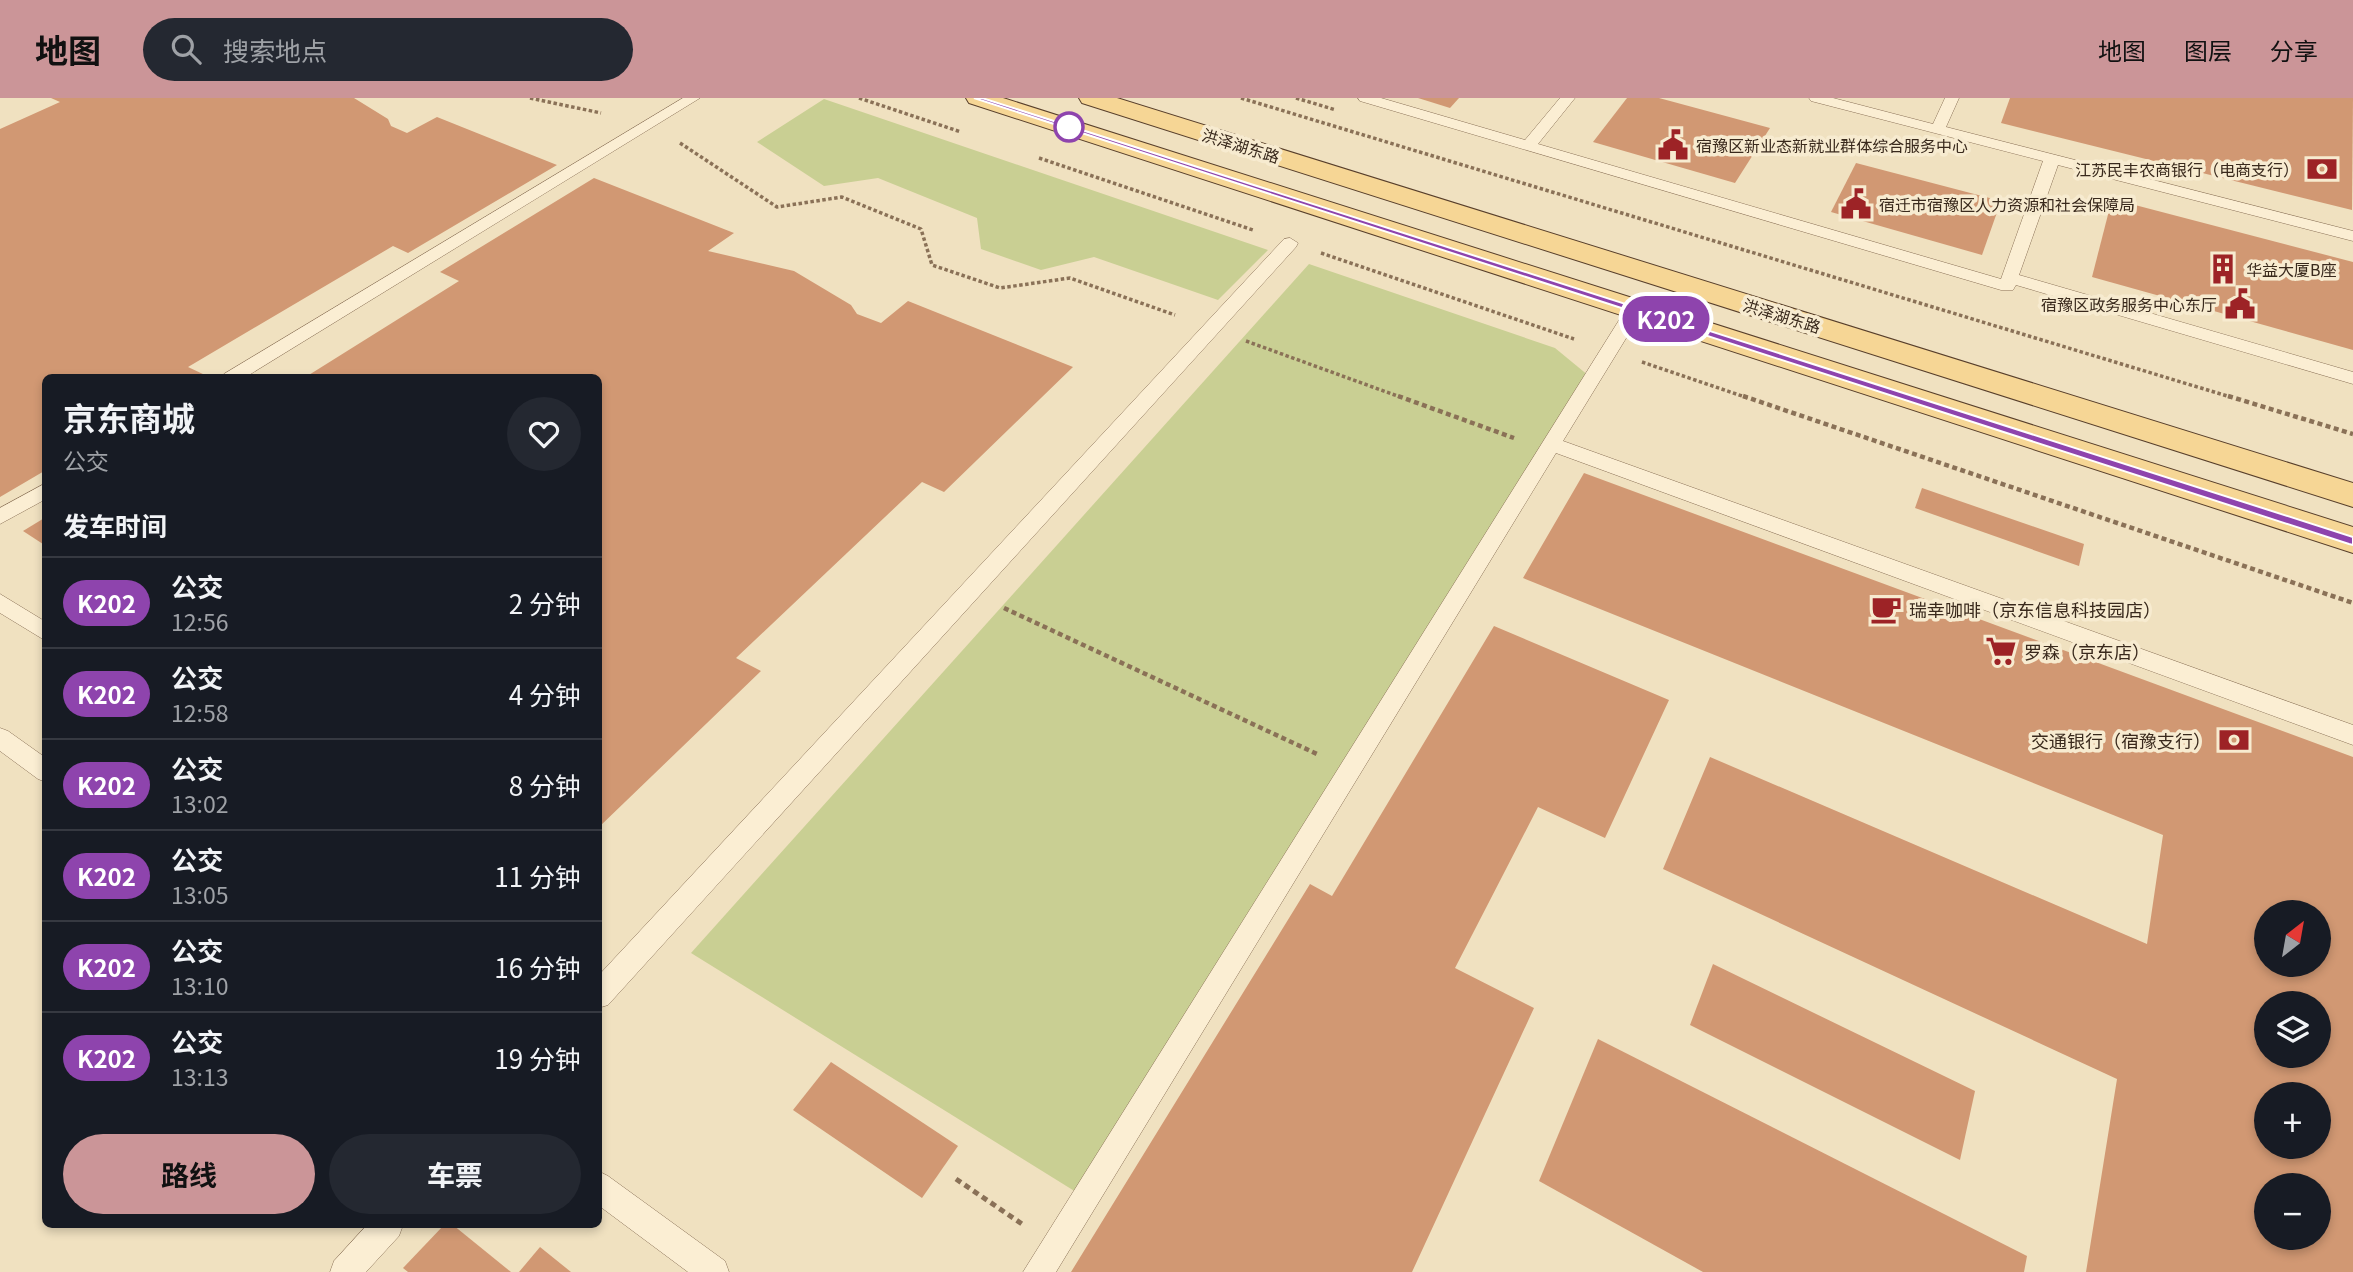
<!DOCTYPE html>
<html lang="zh">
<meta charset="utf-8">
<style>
body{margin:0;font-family:Georgia,"Noto Sans SC",serif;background:#242831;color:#f1f3f6;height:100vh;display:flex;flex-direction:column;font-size:26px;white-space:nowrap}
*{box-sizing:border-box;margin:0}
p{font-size:23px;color:#9ea1a6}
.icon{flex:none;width:38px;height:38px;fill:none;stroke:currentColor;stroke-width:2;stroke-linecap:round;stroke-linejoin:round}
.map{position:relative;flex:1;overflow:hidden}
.details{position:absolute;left:42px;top:276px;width:560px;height:854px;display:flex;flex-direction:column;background:#171b24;border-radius:10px;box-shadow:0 4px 10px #0003}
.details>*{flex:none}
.badge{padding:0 14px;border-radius:23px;font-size:24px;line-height:46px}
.needle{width:46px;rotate:31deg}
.controls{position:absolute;left:2254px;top:802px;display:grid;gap:14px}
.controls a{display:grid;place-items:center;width:77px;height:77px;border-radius:50%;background:#171b24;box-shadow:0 4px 10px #0003;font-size:35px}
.map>.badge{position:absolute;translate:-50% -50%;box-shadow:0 0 0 4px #fff}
h2{padding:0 21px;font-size:26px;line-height:63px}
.round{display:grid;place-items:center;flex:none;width:74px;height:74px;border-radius:37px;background:#242831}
.head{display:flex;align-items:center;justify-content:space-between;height:119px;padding:0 21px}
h1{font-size:33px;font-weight:700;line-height:52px}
.primary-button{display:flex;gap:14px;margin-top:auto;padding:14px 21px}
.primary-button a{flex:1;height:80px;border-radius:42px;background:#cb9598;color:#111;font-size:28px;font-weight:700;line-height:80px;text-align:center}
.primary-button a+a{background:#242831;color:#f1f3f6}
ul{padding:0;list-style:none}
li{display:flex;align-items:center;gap:21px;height:91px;padding:0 21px;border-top:2px solid #363941}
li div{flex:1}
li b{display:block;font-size:26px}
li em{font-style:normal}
li .badge{min-width:77px;font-weight:700;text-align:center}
header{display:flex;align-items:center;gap:42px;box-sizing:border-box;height:98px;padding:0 35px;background:#cb9598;color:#111}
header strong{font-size:33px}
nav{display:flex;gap:38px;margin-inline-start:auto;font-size:24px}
.search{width:490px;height:63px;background:#242831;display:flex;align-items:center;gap:18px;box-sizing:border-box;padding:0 24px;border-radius:38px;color:#9ea1a6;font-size:26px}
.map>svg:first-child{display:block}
</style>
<header>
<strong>地图</strong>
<div class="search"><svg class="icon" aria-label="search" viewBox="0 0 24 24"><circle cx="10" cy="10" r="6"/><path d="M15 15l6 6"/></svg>搜索地点</div>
<nav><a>地图</a><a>图层</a><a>分享</a></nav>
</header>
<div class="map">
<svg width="2353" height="1174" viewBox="0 0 2353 1174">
<rect width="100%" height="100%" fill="#f0e1c0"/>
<g fill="#c9cf93">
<path d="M 824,1 L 1268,152 L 1218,202 L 1094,159 L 1041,172 L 981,151 L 977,120 L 878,80 L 824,88 L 757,44 Z"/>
<path d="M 1309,166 L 1555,250 L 1589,278 L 1076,1094 L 691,855 Z"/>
</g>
<g fill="#d19873" fill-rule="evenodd">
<path d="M 51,0 L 354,0 L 388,21 L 391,28 L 407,35 L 437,19 L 557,67 L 408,155 L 393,148 L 188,269 L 205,277 L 200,280 L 46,280 L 46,372 L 0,399 L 0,31 L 60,4 Z"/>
<path d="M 1418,0 L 1459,0 L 1450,10 Z"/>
<path d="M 1627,0 L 1659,0 L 1770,30 L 1735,85 L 1593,44 Z"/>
<path d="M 2010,0 L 2353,0 L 2352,112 L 2001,25 Z"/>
<path d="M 1856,65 L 2001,103 L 1982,157 L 1831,114 Z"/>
<path d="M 594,80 L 734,135 L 708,153 L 794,173 L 851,207 L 857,216 L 881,225 L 908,203 L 1073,269 L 944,394 L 922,384 L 736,560 L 761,573 L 598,730 L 598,280 L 304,280 L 459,183 L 440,174 Z"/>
<path d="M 2112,101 L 2353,164 L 2353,252 L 2092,179 Z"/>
<path d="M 1584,375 L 2353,659 L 2353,1174 L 2086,1174 L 2117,981 L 1663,771 L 1710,659 L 2147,846 L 2163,737 L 1523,480 ZM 2266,814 L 2319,814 L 2319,866 L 2266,866 ZM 2266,905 L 2319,905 L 2319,957 L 2266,957 ZM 2266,996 L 2319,996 L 2319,1048 L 2266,1048 ZM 2266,1087 L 2319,1087 L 2319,1139 L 2266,1139 Z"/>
<path d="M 1922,390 L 2084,446 L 2079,468 L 1915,410 Z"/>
<path d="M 46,419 L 46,448 L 23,433 Z"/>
<path d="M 1494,528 L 1669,602 L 1605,740 L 1538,709 L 1455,870 L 1534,910 L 1412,1174 L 1071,1174 L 1310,786 L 1332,798 Z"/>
<path d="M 1713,866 L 1975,993 L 1960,1062 L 1690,927 Z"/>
<path d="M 1598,941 L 2027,1158 L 2024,1174 L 1703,1174 L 1539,1083 Z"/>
<path d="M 831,964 L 958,1048 L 922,1100 L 793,1012 Z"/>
<path d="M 444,1127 L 453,1127 L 511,1174 L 408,1174 L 403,1170 Z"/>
<path d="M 540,1149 L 571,1174 L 519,1174 Z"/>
</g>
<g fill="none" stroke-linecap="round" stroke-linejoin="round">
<g stroke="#8a7157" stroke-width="1">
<g id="service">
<path d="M 683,0 L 700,0 L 244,280 L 222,280 L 224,276 Z"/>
<path d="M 1358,0 L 1381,0 L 1525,42 L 1560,0 L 1575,0 L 1538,46 L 2001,181 L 2043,63 L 1811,3 L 1809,0 L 1833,0 L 1933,26 L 1945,0 L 1959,0 L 1946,29 L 2353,133 L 2353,143 L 2058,67 L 2019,177 L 2353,274 L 2353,286 L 2016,187 L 2013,192 L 2001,192 L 1360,3 Z"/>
<path d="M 1290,140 L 1298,145 L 1296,149 L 608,907 L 598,910 L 598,878 L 1284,141 Z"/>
<path d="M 1635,206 L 1644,211 L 1563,343 L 2353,627 L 2353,647 L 1556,355 L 1056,1174 L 1023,1174 L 1626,211 Z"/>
<path d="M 46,385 L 46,401 L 0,426 L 0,410 Z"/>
<path d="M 0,496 L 46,524 L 46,543 L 0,515 Z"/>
<path d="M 0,630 L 8,633 L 46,660 L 46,684 L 38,681 L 0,653 Z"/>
<path d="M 598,1073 L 608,1078 L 725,1163 L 729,1174 L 688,1174 L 598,1107 Z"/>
<path d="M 367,1127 L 403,1127 L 399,1138 L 366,1174 L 330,1174 L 334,1163 Z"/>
</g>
</g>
<g stroke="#583f2b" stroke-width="2">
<g id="primary">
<path d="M 966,0 L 1003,0 L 2353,429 L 2353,455 L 969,5 Z"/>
<path d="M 1079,0 L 1117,0 L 2353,385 L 2353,409 L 1082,5 Z"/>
</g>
</g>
<g stroke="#8a7157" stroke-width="3.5" stroke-dasharray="3.5 2.5" stroke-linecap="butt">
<path d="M 530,0 L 601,15"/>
<path d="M 859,0 L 961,34"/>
<path d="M 1241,0 L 2234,300"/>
<path d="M 1296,0 L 1336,12"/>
<path d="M 680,45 L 777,109 L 842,99 L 921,131 L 932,167 L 1000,190 L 1070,180 L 1175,217"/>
<path d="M 1039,60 L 1253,132"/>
<path d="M 1321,155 L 1574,241"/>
<path d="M 1246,243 L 1403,300"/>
<path d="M 1642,264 L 1748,300"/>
</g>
<g stroke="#8a7157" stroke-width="4.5" stroke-dasharray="5 3.5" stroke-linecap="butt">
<path d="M 1398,298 L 1514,340"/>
<path d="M 1743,298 L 2353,505"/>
<path d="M 2228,298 L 2353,336"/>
<path d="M 1004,510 L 1317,656"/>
</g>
<path stroke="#8a7157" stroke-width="5" stroke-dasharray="6 4.5" stroke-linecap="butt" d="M 956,1081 L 1022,1126"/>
<use href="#service" fill="#fbeed3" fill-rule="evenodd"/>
<use href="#primary" fill="#f6d695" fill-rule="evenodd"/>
</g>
<path fill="#8e44ad" stroke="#fff" stroke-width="2" d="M 974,0 L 982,0 L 2353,439 L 2353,447 L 2349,446 Z"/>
<defs>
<g id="civic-bare" transform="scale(2.415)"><path d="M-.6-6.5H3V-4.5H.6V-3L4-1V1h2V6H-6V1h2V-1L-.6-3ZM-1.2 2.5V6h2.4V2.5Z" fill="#9d2326" stroke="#f7ebd0" stroke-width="2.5" paint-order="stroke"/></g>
<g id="bank-bare" transform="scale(2.415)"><path d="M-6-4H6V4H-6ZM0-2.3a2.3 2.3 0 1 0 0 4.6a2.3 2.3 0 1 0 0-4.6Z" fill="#9d2326" stroke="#f7ebd0" stroke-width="2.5" paint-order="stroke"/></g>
<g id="building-bare" transform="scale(2.415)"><path d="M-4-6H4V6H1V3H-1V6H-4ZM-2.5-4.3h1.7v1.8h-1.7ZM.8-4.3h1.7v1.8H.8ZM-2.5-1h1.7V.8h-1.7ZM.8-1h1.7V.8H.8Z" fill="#9d2326" stroke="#f7ebd0" stroke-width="2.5" paint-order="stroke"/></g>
<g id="cafe-bare" transform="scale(2.415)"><path d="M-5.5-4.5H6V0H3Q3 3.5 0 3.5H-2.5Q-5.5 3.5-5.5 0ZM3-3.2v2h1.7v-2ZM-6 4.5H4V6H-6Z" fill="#9d2326" stroke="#f7ebd0" stroke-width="2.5" paint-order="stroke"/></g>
<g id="supermarket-bare" transform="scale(2.415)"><path d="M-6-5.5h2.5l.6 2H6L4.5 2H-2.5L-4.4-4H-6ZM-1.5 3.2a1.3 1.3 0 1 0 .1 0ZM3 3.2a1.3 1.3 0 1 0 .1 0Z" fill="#9d2326" stroke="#f7ebd0" stroke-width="2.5" paint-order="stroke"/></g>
</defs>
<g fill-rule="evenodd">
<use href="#civic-bare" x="1673" y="47"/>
<use href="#bank-bare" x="2322" y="71"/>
<use href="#civic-bare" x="1856" y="106"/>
<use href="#building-bare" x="2223" y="171"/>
<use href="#civic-bare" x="2240" y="206"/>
<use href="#cafe-bare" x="1886" y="511"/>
<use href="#supermarket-bare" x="2001" y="553"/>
<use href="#bank-bare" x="2234" y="642"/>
</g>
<circle fill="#fff" stroke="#8e44ad" stroke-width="3.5" cx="1069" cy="29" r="14"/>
<g text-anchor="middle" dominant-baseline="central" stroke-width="7" stroke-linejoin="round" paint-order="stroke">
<g font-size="16" fill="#39291c" stroke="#f7ebd0">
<text transform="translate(1241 47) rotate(17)">洪泽湖东路</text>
<text transform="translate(1782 217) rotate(17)">洪泽湖东路</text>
</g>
<g font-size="16" fill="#39291c" stroke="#f7ebd0" text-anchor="start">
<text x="1696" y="47">宿豫区新业态新就业群体综合服务中心</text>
<text x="2299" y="71" text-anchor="end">江苏民丰农商银行（电商支行）</text>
<text x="1879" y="106">宿迁市宿豫区人力资源和社会保障局</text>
<text x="2246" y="171">华益大厦B座</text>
<text x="2217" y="206" text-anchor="end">宿豫区政务服务中心东厅</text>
</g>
<g font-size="18" fill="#39291c" stroke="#f7ebd0" text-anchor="start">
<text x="1909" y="511">瑞幸咖啡（京东信息科技园店）</text>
<text x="2024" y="553">罗森（京东店）</text>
<text x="2211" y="642" text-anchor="end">交通银行（宿豫支行）</text>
</g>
</g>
</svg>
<div class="controls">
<a><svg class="needle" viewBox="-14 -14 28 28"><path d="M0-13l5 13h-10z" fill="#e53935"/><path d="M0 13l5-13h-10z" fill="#9ea1a6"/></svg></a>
<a><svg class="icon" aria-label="layers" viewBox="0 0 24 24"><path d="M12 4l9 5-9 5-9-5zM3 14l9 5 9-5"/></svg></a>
<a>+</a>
<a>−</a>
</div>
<b class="badge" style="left:1666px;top:221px;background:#8e44ad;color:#fff">K202</b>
<section class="details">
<div class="head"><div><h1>京东商城</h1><p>公交</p></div><a class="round"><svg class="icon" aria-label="heart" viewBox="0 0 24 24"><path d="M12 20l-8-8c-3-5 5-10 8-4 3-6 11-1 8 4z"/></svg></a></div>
<h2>发车时间</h2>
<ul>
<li><span class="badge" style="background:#8e44ad;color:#fff">K202</span><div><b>公交</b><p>12:56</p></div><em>2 分钟</em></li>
<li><span class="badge" style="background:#8e44ad;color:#fff">K202</span><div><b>公交</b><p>12:58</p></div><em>4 分钟</em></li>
<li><span class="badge" style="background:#8e44ad;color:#fff">K202</span><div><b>公交</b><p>13:02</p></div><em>8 分钟</em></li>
<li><span class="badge" style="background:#8e44ad;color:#fff">K202</span><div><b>公交</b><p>13:05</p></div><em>11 分钟</em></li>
<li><span class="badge" style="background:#8e44ad;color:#fff">K202</span><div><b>公交</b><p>13:10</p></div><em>16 分钟</em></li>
<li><span class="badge" style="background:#8e44ad;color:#fff">K202</span><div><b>公交</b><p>13:13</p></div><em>19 分钟</em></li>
</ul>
<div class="primary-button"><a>路线</a><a>车票</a></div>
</section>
</div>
